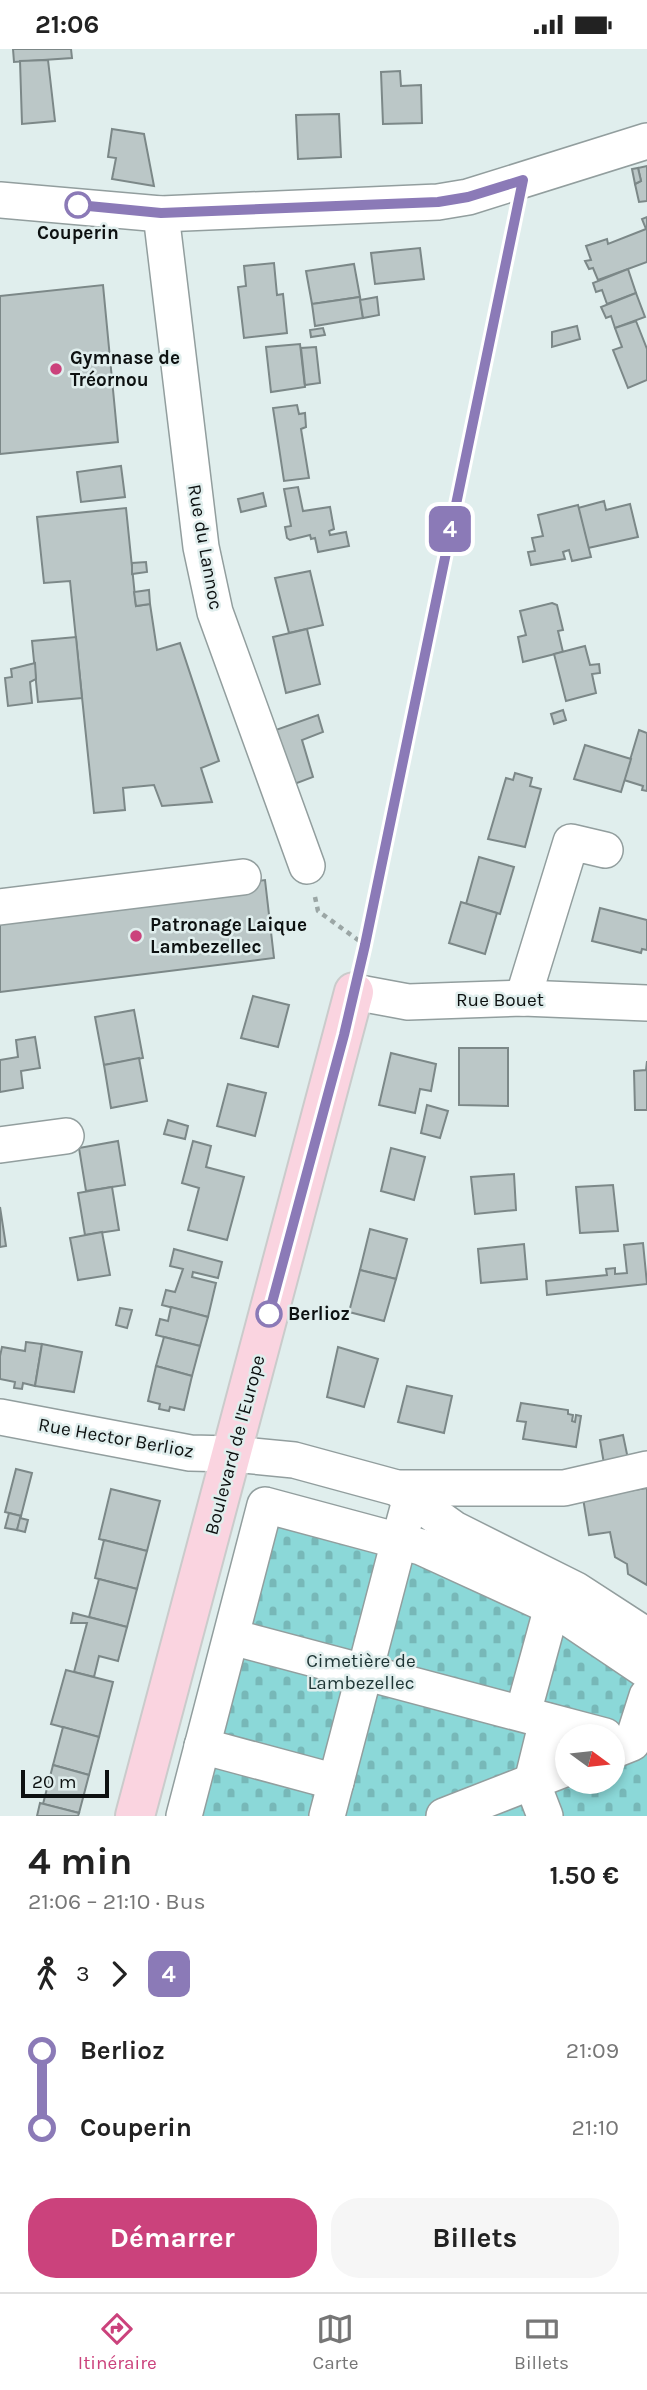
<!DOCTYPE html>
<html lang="fr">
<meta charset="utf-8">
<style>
body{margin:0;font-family:Karla,sans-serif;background:#f6f6f6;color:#222;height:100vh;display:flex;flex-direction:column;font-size:26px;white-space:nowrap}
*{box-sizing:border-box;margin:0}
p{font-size:23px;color:#767676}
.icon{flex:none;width:38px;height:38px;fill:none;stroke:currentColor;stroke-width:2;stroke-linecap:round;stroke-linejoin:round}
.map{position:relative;height:1767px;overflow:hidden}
.details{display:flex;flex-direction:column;background:#fff;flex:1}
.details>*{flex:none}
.badge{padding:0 14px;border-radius:10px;font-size:24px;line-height:46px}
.needle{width:46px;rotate:105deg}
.controls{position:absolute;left:555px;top:1675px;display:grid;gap:14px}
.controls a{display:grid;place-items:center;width:70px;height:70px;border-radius:50%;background:#fff;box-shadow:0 4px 10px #0003;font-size:35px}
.scale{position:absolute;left:21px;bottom:18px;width:88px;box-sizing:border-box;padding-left:7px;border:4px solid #0d1111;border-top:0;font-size:19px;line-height:24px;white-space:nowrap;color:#0d1111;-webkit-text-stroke:5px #e0eeed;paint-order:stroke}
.map>.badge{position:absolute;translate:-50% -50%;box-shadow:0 0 0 4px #fff}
.legs{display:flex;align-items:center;gap:10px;height:77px;padding:0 28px;font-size:23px}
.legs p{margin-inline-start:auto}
.head{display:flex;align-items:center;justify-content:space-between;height:119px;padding:0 28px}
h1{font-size:38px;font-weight:700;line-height:52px}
.primary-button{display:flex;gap:14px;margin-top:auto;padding:14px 28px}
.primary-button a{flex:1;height:80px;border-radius:28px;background:#cb427c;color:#fff;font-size:28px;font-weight:700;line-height:80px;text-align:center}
.primary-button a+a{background:#f6f6f6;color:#222}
ul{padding:0 28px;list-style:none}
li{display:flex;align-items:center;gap:24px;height:77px;font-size:26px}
li i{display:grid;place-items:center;width:10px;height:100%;margin:0 9px;background:currentColor}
li i::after{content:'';width:18px;height:18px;margin:-9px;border:5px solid;border-radius:50%;background:#fff}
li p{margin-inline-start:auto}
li:first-child i{background:linear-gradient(#0000 50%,currentColor 0)}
li:last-child i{background:linear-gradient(currentColor 50%,#0000 0)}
.status{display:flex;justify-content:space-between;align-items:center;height:49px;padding:0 35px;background:#fff;direction:ltr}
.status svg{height:19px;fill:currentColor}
.dock{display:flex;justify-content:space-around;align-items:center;height:98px;border-top:2px solid #e0e0e0;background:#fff;font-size:19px;color:#767676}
.dock a{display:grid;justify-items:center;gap:4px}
.dock .active{color:#cb427c}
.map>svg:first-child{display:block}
</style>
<div class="status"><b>21:06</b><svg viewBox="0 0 49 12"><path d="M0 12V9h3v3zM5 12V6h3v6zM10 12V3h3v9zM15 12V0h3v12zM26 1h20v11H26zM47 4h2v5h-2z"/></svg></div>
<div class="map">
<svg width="647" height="1767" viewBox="0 0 647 1767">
<defs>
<pattern id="cemetery-stones" width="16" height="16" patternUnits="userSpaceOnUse" patternTransform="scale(1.75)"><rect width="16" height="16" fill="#8bd8d8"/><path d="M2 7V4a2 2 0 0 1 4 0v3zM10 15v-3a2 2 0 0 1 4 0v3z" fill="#77b8b8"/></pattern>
</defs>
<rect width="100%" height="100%" fill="#e0eeed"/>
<path fill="url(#cemetery-stones)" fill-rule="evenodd" d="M 267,1446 L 647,1613 L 647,1767 L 172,1767 ZM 567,1687 L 612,1687 L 612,1732 L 567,1732 Z"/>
<g fill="#bbc7c7" stroke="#7c8888" stroke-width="2">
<path d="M 13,0 L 71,0 L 72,9 L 14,13 Z"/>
<path d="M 48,11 L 55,72 L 22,75 L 20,12 Z"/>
<path d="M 400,22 L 401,37 L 421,36 L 422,74 L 383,75 L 381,23 Z"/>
<path d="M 339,65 L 341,108 L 298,110 L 296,66 Z"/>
<path d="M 112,80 L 144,85 L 154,137 L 112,130 L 116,109 L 108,108 Z"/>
<path d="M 647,117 L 647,152 L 639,153 L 635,135 L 641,132 L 638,119 Z"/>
<path d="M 638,119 L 641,132 L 635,135 L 632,120 Z"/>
<path d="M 647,168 L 647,213 L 598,231 L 593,219 L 589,220 L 585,212 L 591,211 L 586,197 L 607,190 L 608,195 L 646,180 L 642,170 Z"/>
<path d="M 420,199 L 424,230 L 375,235 L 371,204 Z"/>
<path d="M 274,214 L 277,246 L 283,245 L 287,284 L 244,289 L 238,238 L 246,237 L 244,217 Z"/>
<path d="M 354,215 L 360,248 L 312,255 L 306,222 Z"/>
<path d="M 628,220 L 636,244 L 607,255 L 602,241 L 596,243 L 593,234 Z"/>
<path d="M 103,236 L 118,393 L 0,405 L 0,247 Z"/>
<path d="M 636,244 L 645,268 L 615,279 L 611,267 L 606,269 L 601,258 Z"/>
<path d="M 360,248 L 363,269 L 315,277 L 312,255 Z"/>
<path d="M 377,248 L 379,266 L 363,269 L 360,251 Z"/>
<path d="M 636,272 L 647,300 L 647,331 L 628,339 L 613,301 L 622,298 L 615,279 Z"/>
<path d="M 577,277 L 580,290 L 552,298 L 552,283 Z"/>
<path d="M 323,279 L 325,286 L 311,288 L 310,281 Z"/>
<path d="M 300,295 L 305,338 L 271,343 L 266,298 Z"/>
<path d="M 316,298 L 320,334 L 305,336 L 301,299 Z"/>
<path d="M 297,356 L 299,365 L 305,364 L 306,378 L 301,380 L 309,429 L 284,432 L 273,359 Z"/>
<path d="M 121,417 L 125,448 L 81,453 L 77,423 Z"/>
<path d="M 298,438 L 303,462 L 330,458 L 334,480 L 329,482 L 330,486 L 346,483 L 349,497 L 318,503 L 315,489 L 311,490 L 310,486 L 290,491 L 287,489 L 285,478 L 291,477 L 284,440 Z"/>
<path d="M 263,444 L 266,457 L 241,463 L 238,450 Z"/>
<path d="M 604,452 L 606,461 L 630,455 L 638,488 L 588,499 L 578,459 Z"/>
<path d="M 578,456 L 591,508 L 572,512 L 569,501 L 563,503 L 565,510 L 531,516 L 528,503 L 535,502 L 532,489 L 543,487 L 538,466 Z"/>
<path d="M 126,459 L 136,557 L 150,555 L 157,601 L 180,594 L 219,712 L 201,719 L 212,753 L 162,757 L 154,736 L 123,739 L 125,761 L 94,764 L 70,532 L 44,534 L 37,468 Z"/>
<path d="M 146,513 L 147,523 L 132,525 L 132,514 Z"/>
<path d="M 310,522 L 323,576 L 289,584 L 275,529 Z"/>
<path d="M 149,541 L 150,555 L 136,557 L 134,543 Z"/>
<path d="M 552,554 L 557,556 L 563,581 L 558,582 L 563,603 L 523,613 L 518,588 L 526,586 L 520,562 Z"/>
<path d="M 307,580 L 320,635 L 286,644 L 273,588 Z"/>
<path d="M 76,588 L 82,649 L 38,653 L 32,592 Z"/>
<path d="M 585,597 L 590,616 L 599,615 L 600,624 L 592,625 L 596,644 L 566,652 L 554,605 Z"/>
<path d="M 35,614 L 36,630 L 30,633 L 32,654 L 8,657 L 5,629 L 12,628 L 11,620 Z"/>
<path d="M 563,661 L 566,671 L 554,675 L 551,665 Z"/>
<path d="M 318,666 L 323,683 L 302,691 L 313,728 L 289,737 L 270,683 Z"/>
<path d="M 639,681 L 647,684 L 647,742 L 642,741 L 643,737 L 624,731 Z"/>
<path d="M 585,696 L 631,710 L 621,743 L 574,730 Z"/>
<path d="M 515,724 L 532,729 L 530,737 L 541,740 L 525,798 L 488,790 L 506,729 L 513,731 Z"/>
<path d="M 479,808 L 514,818 L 500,865 L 466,855 Z"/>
<path d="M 265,831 L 274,909 L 0,943 L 0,865 Z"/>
<path d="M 461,853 L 497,864 L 485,905 L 449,894 Z"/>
<path d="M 600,859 L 647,871 L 647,901 L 642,900 L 641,904 L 592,892 Z"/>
<path d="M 253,947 L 289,956 L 278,998 L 241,989 Z"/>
<path d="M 134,961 L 143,1009 L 104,1016 L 95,968 Z"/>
<path d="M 35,988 L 40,1019 L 21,1022 L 23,1039 L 0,1043 L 0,1011 L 18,1008 L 16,991 Z"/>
<path d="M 459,999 L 508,999 L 508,1057 L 459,1056 Z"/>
<path d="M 391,1004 L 436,1015 L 431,1042 L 420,1040 L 415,1064 L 379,1056 Z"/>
<path d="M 139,1009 L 147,1052 L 111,1059 L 104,1016 Z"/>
<path d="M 647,1012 L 647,1061 L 635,1061 L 634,1022 L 646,1021 Z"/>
<path d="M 228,1035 L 266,1044 L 255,1087 L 217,1077 Z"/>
<path d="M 427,1056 L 448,1062 L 440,1089 L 421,1084 Z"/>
<path d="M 168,1071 L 188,1077 L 185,1090 L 164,1085 Z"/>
<path d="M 118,1092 L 125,1136 L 86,1142 L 79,1099 Z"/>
<path d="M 193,1092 L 211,1097 L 206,1118 L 244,1128 L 227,1191 L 188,1181 L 199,1139 L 182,1134 Z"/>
<path d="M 391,1099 L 425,1108 L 414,1151 L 381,1142 Z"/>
<path d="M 514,1125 L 516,1161 L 475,1165 L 471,1128 Z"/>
<path d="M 613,1136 L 618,1182 L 580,1184 L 576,1138 Z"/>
<path d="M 112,1138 L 119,1181 L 85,1186 L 78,1144 Z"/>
<path d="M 0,1158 L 6,1197 L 0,1198 Z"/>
<path d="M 370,1180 L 407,1190 L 396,1230 L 360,1221 Z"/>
<path d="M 102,1183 L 110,1226 L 78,1231 L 70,1189 Z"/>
<path d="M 643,1194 L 647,1235 L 547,1246 L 546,1232 L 607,1226 L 606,1220 L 615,1219 L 615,1225 L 627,1224 L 624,1196 Z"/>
<path d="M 524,1195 L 527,1230 L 481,1234 L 478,1200 Z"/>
<path d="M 174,1200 L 222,1213 L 218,1229 L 193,1223 L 192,1228 L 216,1234 L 208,1268 L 162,1256 L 166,1241 L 175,1243 L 183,1220 L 170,1217 Z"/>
<path d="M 360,1221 L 396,1230 L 384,1272 L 349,1263 Z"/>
<path d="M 171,1258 L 208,1268 L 200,1297 L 156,1286 L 160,1270 L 168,1272 Z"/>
<path d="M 120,1259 L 132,1261 L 127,1279 L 116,1276 Z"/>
<path d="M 164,1288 L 200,1297 L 192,1327 L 156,1317 Z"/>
<path d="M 26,1293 L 42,1295 L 35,1337 L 23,1334 L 22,1340 L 14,1339 L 15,1333 L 0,1330 L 0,1307 L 2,1298 L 25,1302 Z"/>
<path d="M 42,1295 L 82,1303 L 74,1343 L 35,1337 Z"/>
<path d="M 338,1298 L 378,1310 L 364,1358 L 327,1348 Z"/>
<path d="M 156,1317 L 192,1327 L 184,1361 L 170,1358 L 169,1362 L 159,1360 L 160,1355 L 148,1352 Z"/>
<path d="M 407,1337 L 452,1347 L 444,1384 L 398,1373 Z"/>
<path d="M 521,1354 L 568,1361 L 568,1365 L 573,1366 L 572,1372 L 575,1373 L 576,1366 L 581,1367 L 576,1398 L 523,1390 L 526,1373 L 517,1372 Z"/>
<path d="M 623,1386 L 628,1410 L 604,1415 L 600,1391 Z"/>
<path d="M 16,1420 L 32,1424 L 21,1467 L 5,1463 Z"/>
<path d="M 647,1439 L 647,1536 L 628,1525 L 627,1515 L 615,1508 L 610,1483 L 589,1486 L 583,1449 Z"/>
<path d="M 111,1440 L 160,1452 L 147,1502 L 99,1490 Z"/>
<path d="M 9,1464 L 21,1467 L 17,1481 L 5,1479 Z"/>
<path d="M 20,1469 L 28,1471 L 25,1483 L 17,1481 Z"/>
<path d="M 104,1491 L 147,1502 L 137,1540 L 95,1529 Z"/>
<path d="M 99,1530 L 137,1540 L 127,1578 L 89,1568 Z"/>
<path d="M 73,1564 L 127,1578 L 118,1612 L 99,1607 L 94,1628 L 74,1623 L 87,1574 L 71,1574 Z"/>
<path d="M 66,1621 L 113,1633 L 99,1688 L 51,1675 Z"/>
<path d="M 63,1678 L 99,1688 L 89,1726 L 53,1716 Z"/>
<path d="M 53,1716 L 89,1726 L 79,1764 L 43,1755 Z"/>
<path d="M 40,1754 L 79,1764 L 78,1767 L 37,1767 Z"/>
</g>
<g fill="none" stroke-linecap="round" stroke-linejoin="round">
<g stroke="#929e9e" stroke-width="38">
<g id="minor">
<path d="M 0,151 L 161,165 L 438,153 L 468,148 L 647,92"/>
<path d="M 161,165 L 201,498 L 215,563 L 307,817"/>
<path d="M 0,858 L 243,828"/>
<path d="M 354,943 L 408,953 L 523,949 L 647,954"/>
<path d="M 523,949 L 571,793 L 605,801"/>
<path d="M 0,1096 L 66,1087"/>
<path d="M 0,1368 L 190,1404 L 233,1405 L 294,1411 L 397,1439 L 564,1439 L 647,1420"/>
<path d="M 397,1439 L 454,1480 L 576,1541 L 647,1587"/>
<path d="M 411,1448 L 399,1492 L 421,1498 L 552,1558 L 647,1622"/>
<path d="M 232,1588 L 605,1687"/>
<path d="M 523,1664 L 552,1558"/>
<path d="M 202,1697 L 336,1733"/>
<path d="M 612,1702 L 632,1694 L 647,1647"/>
<path d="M 184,1767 L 265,1456 L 399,1492 L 327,1767"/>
<path d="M 444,1767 L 567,1719"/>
<path d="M 545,1767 L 532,1733 L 547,1672"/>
</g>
</g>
<g stroke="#cacbcb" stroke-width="42">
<path id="major" d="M 135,1767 L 354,943"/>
</g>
<path stroke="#9ba6a5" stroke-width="4.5" stroke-dasharray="5 5" stroke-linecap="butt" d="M 315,848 L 318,862 L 365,896"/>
<use href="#minor" stroke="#fff" stroke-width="35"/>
<use href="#major" stroke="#fad4e0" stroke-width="38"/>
</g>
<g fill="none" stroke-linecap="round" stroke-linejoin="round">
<g stroke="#fff" stroke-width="16">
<path id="line-1" d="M 78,156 L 161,164 L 438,153 L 468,148 L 523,131 L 365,896 L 344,986 L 269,1265"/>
</g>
<use href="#line-1" stroke="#8b7ab7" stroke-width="10"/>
</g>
<g fill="#fff" stroke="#8b7ab7" stroke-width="3.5">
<circle cx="78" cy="156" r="12"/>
<circle cx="269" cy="1265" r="12"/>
</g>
<g fill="#cb427c" stroke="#e0eeed" stroke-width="2.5">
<circle cx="56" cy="320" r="7"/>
<circle cx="136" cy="887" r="7"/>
</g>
<g text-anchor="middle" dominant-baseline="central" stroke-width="5" stroke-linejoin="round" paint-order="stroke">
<g font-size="19" font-weight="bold" fill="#0d1111" stroke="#e0eeed">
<text x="78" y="184">Couperin</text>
<text x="288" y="1265" text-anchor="start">Berlioz</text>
</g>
<g font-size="19" font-weight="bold" fill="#0d1111" stroke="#e0eeed" text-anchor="start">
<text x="70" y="309">Gymnase de<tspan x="70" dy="22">Tréornou</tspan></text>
<text x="150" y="876">Patronage Laique<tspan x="150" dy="22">Lambezellec</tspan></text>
</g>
<g font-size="19" fill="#0d1111" stroke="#e0eeed">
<text transform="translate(205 498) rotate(80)">Rue du Lannoc</text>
<text x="500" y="951">Rue Bouet</text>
<text transform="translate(116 1389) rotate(10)">Rue Hector Berlioz</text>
<text transform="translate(235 1396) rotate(-75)">Boulevard de l'Europe</text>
</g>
<g font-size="19" fill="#1d3434" stroke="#e0eeed">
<text x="361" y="1612">Cimetière de<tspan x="361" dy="22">Lambezellec</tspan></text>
</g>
</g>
</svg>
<div class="controls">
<a><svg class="needle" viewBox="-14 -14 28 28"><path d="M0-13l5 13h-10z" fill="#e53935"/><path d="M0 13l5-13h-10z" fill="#767676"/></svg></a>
</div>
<div class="scale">20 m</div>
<b class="badge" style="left:450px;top:480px;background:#8b7ab7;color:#fff">4</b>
</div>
<section class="details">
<div class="head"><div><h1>4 min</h1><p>21:06 – 21:10 · Bus</p></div><b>1.50 €</b></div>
<div class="legs"><svg class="icon" aria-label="walk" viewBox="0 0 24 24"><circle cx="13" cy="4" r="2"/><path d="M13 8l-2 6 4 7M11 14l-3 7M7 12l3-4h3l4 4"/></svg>3<svg class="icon" aria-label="forward" viewBox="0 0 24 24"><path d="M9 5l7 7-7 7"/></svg><b class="badge" style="background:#8b7ab7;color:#fff">4</b></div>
<ul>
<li><i style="color:#8b7ab7"></i><b>Berlioz</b><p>21:09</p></li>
<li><i style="color:#8b7ab7"></i><b>Couperin</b><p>21:10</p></li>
</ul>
<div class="primary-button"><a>Démarrer</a><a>Billets</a></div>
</section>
<nav class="dock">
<a class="active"><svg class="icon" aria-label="directions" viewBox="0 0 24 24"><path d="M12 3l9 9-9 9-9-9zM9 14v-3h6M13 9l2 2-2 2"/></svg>Itinéraire</a>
<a><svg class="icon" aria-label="map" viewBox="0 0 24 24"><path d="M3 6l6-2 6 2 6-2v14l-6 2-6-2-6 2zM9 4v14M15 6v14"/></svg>Carte</a>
<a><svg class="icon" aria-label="tickets" viewBox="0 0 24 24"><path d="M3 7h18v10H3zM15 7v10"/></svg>Billets</a>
</nav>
